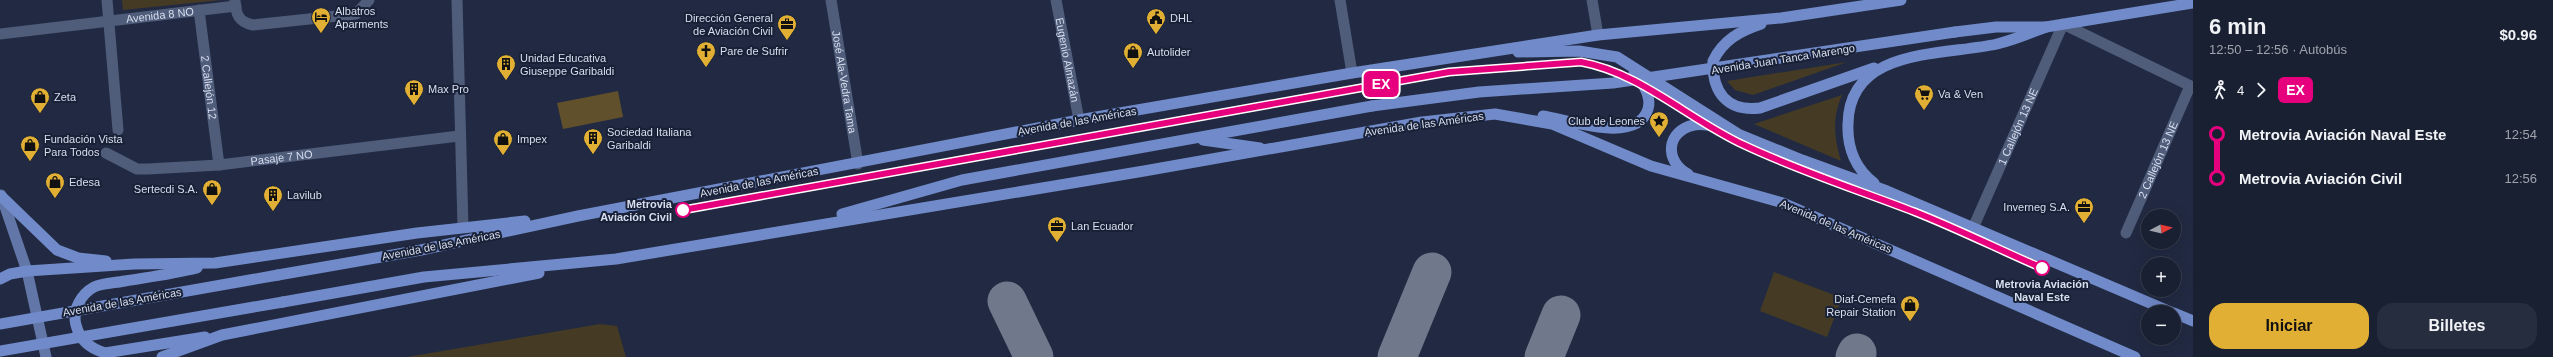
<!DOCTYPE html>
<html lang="es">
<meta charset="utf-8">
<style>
body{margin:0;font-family:Arial,sans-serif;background:#262d3e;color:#f1f3f6;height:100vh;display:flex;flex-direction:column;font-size:15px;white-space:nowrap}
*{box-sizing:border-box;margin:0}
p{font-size:13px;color:#9fa3ac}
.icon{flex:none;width:22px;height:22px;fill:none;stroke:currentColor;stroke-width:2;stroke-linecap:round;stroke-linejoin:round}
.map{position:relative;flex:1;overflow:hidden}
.panel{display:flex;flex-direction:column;background:#192032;width:360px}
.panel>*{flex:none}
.badge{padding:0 8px;border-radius:6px;font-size:14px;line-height:26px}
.needle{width:26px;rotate:83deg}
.buttons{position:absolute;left:2141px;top:209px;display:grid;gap:8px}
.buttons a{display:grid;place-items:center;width:40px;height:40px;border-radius:50%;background:#192032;box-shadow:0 4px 16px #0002,0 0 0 1px #373e4d;font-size:20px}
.map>.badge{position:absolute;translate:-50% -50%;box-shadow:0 0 0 2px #fff}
.legs{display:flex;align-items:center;gap:6px;height:44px;padding:0 16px;font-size:13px}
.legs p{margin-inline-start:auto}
.headline{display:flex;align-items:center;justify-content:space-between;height:68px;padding:0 16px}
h1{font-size:22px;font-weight:700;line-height:30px}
.primary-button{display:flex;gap:8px;margin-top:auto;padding:8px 16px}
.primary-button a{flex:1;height:46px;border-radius:16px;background:#e1af34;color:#111;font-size:16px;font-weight:700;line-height:46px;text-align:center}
.primary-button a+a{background:#262d3e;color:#f1f3f6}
ul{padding:0 16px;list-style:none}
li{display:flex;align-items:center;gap:14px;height:44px;font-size:15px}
li i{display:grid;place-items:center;width:6px;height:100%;margin:0 5px;background:currentColor}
li i::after{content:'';width:10px;height:10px;margin:-5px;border:3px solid;border-radius:50%;background:#192032}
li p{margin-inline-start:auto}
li:first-child i{background:linear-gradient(#0000 50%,currentColor 0)}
li:last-child i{background:linear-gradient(currentColor 50%,#0000 0)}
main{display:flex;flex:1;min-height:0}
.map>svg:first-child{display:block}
</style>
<main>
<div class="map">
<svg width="2193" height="357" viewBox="0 0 2193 357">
<rect width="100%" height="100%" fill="#212a42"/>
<g fill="#453b24">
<path d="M 122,0 L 221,0 L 123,10 Z"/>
<path d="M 1847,62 L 1753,95 L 1735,90 L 1727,81 Z"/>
<path d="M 1842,95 C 1832,119 1834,137 1841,161 L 1754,124 Z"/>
<path d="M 1774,272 L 1842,298 L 1827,337 L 1760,311 Z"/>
<path d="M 600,324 L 617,326 L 626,357 L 407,357 Z"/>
</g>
<path fill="#60502c" d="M 618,91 L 623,117 L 563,129 L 557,103 Z"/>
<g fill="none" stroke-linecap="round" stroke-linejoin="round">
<g stroke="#70788c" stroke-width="39">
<path d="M 1007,301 L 1034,357"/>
<path d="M 1397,357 L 1432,272"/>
<path d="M 1544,357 L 1561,315"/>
<path d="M 1855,357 L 1857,353"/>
</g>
<g stroke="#4f5c7a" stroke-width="11">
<path d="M 107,0 L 118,130"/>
<path d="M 235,0 C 236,14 238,22 253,25 L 356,14 L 369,0"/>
<path d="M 457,0 L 463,227"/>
<path id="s1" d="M 831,0 L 858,164"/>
<path id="s2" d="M 1056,0 L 1079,120"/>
<path d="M 1340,0 L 1352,73"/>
<path d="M 1592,0 L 1598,35"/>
<path id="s3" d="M 199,10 L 219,165"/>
<path id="s4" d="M 0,34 L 236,6"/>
<path id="s5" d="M 106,153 L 137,169 L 148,169 L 219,165 L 459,136"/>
<path id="s6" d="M 1973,228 L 2063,24 L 2193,87"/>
<path id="s7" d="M 2126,233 L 2190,86"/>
</g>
<path stroke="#6276a7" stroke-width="11" d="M 1,195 L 27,271 L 46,357"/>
<g stroke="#718ac9" stroke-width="11">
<path d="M 1761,24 C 1740,31 1723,40 1713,61 C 1712,92 1727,112 1760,108 L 1874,68"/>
<path d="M 1955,32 L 1996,27 L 2046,27 L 2193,3"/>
<path d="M 1518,52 L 1579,51 L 1617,57 L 1738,134 L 1802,160 L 1887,191 L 2171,312"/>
<path d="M 1543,116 C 1569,120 1637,145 1648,109 C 1652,96 1642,82 1634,73"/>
<path d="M 1203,140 L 1260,148"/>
<path d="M 1688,174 C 1664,161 1666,131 1694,125 C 1705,123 1717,127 1728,130"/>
<path d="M 1874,183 C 1856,169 1847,148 1848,124 C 1849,47 1943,56 1997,44 C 2014,40 2030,33 2046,27"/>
<path d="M 1,196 L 57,250 L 78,258 L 106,261"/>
<path d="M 842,214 L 962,180 L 1372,106"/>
<path d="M 197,268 C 173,274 149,277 125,281 C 115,283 103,283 94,287 C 81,294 72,310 76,325 C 80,341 90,348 105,353 L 205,337"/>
<path d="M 278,275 L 421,250 L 578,216 L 1079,120 L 1352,73 L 1598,35 L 1781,18 L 1901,0"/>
<path d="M 0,279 L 10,274 L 27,271 L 134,264 L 215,263 L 417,233 L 525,221"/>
<path d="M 283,302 L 424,277 L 616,259 L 1144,171 L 1422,122 L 1495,114 L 1552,124 L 1651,166 L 1783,203 L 2135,357"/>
<path d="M 2174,313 L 2193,321"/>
<path d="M 162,357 L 222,335 L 539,273"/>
</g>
<g stroke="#718ac9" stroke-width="11">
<path d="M 1372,106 L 1479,92 L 1613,83 L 1955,32"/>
<path d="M 0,324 L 278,275"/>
<path d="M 0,351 L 283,302"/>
</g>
</g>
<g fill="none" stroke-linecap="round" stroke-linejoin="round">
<g stroke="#fff" stroke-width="9">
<path id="line-1" d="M 683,210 L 1449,72 L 1581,62 C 1641,73 1688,119 1744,145 C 1799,171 1858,190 1915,212 C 1958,229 2000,250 2042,268"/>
</g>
<use href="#line-1" stroke="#e6007e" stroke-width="6"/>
</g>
<defs>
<g id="hotel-pin" transform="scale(1)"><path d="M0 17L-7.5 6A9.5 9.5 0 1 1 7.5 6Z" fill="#e1af34" stroke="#182137"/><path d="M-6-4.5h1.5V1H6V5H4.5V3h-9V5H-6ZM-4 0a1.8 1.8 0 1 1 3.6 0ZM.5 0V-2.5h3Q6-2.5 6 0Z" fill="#111"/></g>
<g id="civic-pin" transform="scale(1)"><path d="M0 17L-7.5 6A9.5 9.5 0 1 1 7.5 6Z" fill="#e1af34" stroke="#182137"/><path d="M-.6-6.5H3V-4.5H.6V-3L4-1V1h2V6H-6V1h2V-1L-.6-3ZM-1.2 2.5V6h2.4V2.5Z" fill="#111"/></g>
<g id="office-pin" transform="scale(1)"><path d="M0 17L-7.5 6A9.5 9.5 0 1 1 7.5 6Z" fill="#e1af34" stroke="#182137"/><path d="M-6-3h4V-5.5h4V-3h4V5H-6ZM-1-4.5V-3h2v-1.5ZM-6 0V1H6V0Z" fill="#111"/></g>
<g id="church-pin" transform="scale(1)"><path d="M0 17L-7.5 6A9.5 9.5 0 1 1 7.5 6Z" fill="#e1af34" stroke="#182137"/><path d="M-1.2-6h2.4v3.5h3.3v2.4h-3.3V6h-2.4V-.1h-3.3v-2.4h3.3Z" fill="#111"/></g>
<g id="shop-pin" transform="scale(1)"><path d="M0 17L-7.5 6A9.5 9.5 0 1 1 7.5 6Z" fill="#e1af34" stroke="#182137"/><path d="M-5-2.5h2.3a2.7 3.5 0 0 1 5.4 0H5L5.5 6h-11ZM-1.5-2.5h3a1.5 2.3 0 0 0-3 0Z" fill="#111"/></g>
<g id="building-pin" transform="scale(1)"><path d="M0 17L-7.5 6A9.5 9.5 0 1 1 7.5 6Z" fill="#e1af34" stroke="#182137"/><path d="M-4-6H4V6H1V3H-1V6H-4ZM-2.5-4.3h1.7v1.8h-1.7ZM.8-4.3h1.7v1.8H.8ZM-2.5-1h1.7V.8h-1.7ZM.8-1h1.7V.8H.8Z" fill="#111"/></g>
<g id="supermarket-pin" transform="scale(1)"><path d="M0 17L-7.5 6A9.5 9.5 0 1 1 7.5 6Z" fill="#e1af34" stroke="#182137"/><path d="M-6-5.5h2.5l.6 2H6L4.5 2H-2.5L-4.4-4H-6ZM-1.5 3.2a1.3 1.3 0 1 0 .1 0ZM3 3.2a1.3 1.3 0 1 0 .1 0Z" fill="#111"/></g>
<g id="sight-pin" transform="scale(1)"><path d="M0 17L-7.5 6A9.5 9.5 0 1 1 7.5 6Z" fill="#e1af34" stroke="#182137"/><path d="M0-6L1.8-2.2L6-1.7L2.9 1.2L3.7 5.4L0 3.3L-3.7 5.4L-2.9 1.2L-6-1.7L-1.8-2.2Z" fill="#111"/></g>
</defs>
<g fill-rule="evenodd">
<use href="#hotel-pin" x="321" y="17"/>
<use href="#civic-pin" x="1156" y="18"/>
<use href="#office-pin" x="787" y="24"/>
<use href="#church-pin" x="706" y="51"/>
<use href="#shop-pin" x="1133" y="52"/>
<use href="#building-pin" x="506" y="64"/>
<use href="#building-pin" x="414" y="89"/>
<use href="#supermarket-pin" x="1924" y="94"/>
<use href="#shop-pin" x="40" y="97"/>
<use href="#sight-pin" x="1659" y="121"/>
<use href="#building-pin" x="593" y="138"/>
<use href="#shop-pin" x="503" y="139"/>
<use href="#shop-pin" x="30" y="145"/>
<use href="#shop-pin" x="55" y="182"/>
<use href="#shop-pin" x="212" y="189"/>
<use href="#building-pin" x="273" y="195"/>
<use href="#office-pin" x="2084" y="207"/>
<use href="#office-pin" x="1057" y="226"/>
<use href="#shop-pin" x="1910" y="305"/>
</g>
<g fill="#fff" stroke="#e6007e" stroke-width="2">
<circle cx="683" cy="210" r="7"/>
<circle cx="2042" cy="268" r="7"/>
</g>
<g text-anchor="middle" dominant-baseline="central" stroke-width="4" stroke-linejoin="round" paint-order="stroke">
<g font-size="11" fill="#d7deee" stroke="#182137" text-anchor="start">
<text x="335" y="11">Albatros<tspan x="335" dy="13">Aparments</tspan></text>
<text x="773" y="18" text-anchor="end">Dirección General<tspan x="773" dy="13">de Aviación Civil</tspan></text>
<text x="1170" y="18">DHL</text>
<text x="720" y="51">Pare de Sufrir</text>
<text x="1147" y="52">Autolider</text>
<text x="520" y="58">Unidad Educativa<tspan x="520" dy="13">Giuseppe Garibaldi</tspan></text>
<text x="428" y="89">Max Pro</text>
<text x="1938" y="94">Va &amp; Ven</text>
<text x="54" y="97">Zeta</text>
<text x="1645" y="121" text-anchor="end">Club de Leones</text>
<text x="607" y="132">Sociedad Italiana<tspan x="607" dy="13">Garibaldi</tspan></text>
<text x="44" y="139">Fundación Vista<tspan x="44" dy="13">Para Todos</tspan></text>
<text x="517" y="139">Impex</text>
<text x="69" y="182">Edesa</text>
<text x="198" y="189" text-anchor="end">Sertecdi S.A.</text>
<text x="287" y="195">Lavilub</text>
<text x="2070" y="207" text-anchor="end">Inverneg S.A.</text>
<text x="1071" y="226">Lan Ecuador</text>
<text x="1896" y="299" text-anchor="end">Diaf-Cemefa<tspan x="1896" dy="13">Repair Station</tspan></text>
</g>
<g font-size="11" fill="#d7deee" stroke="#182137">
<text stroke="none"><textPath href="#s4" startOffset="161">Avenida 8 NO</textPath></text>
<text transform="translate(1783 59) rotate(-9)">Avenida Juan Tanca Marengo</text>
<text stroke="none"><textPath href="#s2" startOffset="61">Eugenio Almazán</textPath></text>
<text stroke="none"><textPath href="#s1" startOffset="83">José Ala-Vedra Tama</textPath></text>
<text stroke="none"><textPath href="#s3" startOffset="78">2 Callejón 12</textPath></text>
<text transform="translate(1077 121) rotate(-10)">Avenida de las Américas</text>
<text transform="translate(1424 124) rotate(-8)">Avenida de las Américas</text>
<text stroke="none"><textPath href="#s6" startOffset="111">1 Callejón 13 NE</textPath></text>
<text stroke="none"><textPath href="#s5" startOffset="180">Pasaje 7 NO</textPath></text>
<text stroke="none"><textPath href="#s7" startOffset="80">2 Callejón 13 NE</textPath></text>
<text transform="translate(759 182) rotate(-11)">Avenida de las Américas</text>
<text transform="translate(1836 226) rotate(23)">Avenida de las Américas</text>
<text transform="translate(441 245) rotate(-11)">Avenida de las Américas</text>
<text transform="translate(122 302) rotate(-10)">Avenida de las Américas</text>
</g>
<g font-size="11" font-weight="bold" fill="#d7deee" stroke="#182137" text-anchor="end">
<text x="672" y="204">Metrovia<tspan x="672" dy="13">Aviación Civil</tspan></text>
<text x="2042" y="284" text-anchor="middle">Metrovia Aviación<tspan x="2042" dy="13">Naval Este</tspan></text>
</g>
</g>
</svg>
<div class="buttons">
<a><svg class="needle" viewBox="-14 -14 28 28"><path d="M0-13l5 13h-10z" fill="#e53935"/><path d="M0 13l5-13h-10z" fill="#9fa3ac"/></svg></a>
<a>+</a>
<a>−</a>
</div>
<b class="badge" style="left:1381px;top:84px;background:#e6007e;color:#fff">EX</b>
</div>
<section class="panel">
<div class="headline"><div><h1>6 min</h1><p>12:50 – 12:56 · Autobús</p></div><b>$0.96</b></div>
<div class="legs"><svg class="icon" aria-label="walk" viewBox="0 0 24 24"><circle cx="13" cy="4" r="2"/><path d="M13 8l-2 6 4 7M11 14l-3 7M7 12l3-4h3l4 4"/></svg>4<svg class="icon" aria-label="forward" viewBox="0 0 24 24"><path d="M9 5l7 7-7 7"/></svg><b class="badge" style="background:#e6007e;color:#fff">EX</b></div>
<ul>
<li><i style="color:#e6007e"></i><b>Metrovia Aviación Naval Este</b><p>12:54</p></li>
<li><i style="color:#e6007e"></i><b>Metrovia Aviación Civil</b><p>12:56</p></li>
</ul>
<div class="primary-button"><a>Iniciar</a><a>Billetes</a></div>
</section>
</main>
